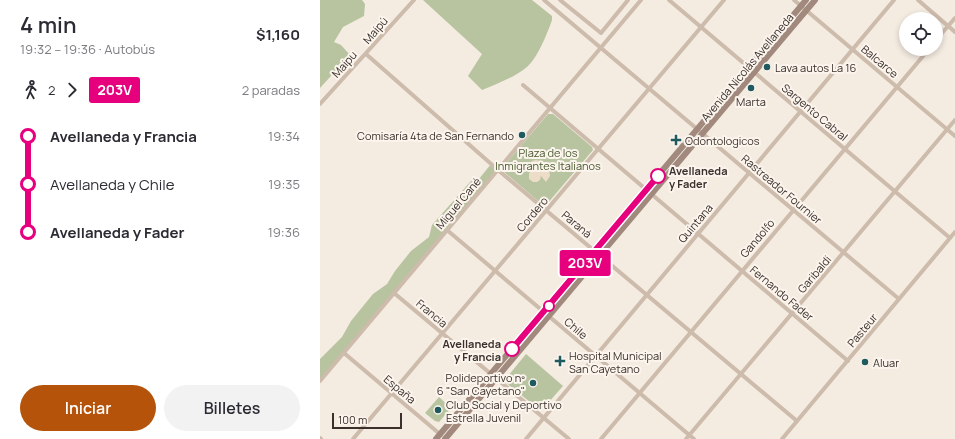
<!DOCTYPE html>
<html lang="es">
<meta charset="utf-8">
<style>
body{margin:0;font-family:Manrope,sans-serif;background:#f2f2f3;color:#2b2b33;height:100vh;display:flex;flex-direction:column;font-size:15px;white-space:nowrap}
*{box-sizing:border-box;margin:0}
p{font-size:13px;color:#7c7c81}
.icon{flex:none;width:22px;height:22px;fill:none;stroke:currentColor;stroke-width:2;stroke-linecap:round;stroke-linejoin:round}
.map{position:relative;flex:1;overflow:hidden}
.drawer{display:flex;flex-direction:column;background:#fff;width:320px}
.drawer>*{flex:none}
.badge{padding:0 8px;border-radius:3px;font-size:14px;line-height:26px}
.controls{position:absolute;left:579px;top:12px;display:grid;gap:8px}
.controls a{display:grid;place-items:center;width:44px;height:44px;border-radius:50%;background:#fff;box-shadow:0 2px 6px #0003;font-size:20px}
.scale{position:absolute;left:12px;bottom:10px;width:70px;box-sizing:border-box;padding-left:4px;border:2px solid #3b302b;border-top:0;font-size:11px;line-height:14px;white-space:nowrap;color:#3b302b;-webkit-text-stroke:3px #fbf5ee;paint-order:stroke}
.map>.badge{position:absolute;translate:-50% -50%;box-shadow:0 0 0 2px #fff}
.legs{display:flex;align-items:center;gap:6px;height:44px;padding:0 20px;font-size:13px}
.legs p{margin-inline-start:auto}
.summary{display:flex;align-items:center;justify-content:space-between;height:68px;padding:0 20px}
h1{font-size:22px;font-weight:600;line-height:30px}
.action{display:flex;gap:8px;margin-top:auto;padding:8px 20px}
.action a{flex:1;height:46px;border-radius:24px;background:#b45309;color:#fff;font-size:16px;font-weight:600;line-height:46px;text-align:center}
.action a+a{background:#f2f2f3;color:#2b2b33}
ul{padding:0 20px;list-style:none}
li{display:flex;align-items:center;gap:14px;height:48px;font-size:15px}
li i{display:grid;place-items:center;width:6px;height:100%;margin:0 5px;background:currentColor}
li i::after{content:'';width:10px;height:10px;margin:-5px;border:3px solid;border-radius:50%;background:#fff}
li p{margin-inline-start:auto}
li:first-child i{background:linear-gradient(#0000 50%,currentColor 0)}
li:last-child i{background:linear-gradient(currentColor 50%,#0000 0)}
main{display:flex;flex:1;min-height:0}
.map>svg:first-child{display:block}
</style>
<main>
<section class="drawer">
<div class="summary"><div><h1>4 min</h1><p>19:32 – 19:36 · Autobús</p></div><b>$1,160</b></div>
<div class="legs"><svg class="icon" aria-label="walk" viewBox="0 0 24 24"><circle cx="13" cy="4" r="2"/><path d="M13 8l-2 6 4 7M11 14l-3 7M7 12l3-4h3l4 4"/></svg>2<svg class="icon" aria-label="forward" viewBox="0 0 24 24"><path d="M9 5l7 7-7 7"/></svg><b class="badge" style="background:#e6007e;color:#fff">203V</b><p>2 paradas</p></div>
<ul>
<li><i style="color:#e6007e"></i><b>Avellaneda y Francia</b><p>19:34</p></li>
<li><i style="color:#e6007e"></i><span>Avellaneda y Chile</span><p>19:35</p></li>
<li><i style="color:#e6007e"></i><b>Avellaneda y Fader</b><p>19:36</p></li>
</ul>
<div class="action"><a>Iniciar</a><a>Billetes</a></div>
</section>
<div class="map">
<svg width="635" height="439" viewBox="0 0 635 439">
<rect width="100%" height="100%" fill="#f4ebe1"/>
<g fill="#b8c4a0">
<path d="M 0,0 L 42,0 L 45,4 L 44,16 L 23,27 L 14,42 L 21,45 L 30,55 L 0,88 Z"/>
<path d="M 103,0 L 212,0 L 232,16 L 232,20 C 227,34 218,57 207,67 C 195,77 177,84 162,90 L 148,76 L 162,54 Z"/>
<path d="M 228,114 L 233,114 L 272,147 L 273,150 L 227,204 L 224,206 L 183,171 L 182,168 Z"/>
<path d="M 171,164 L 178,170 L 0,381 L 0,359 L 22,337 L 31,321 L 53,294 L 67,284 L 75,271 L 91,251 L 109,237 L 112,225 L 151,181 L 159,179 Z"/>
<path d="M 206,354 L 243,386 L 221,411 L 184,381 Z"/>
<path d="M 119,397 L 131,408 L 119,422 L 115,421 L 105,413 Z"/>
</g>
<path fill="#ecdcc8" d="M 216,160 L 225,162 L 229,168 L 230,176 L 226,182 L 221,176 L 220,180 L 217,182 L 213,182 L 209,179 L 209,173 L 212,170 L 207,166 L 212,161 Z"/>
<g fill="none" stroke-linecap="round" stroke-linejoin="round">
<g stroke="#cdbbac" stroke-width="4">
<path d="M 224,0 L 579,299"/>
<path d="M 240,0 L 281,33 L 308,0"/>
<path d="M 349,0 L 630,238"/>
<path d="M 474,0 L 635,136"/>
<path d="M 598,0 L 635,32"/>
<path d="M 616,40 L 635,18"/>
<path d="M 46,54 L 178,170 L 477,421"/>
<path d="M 203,85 L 528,361"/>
<path d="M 0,104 L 94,0"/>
<path d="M 127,230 L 374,439"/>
<path d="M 74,293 L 249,439"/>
<path d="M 24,353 L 121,435"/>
<path d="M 0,381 L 321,0"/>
<path d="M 0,438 L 1,439"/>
<path d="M 33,439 L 404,0"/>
<path d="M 206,439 L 574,0"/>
<path d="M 281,439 L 609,49"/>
<path d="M 366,439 L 635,120"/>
<path d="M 462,439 L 635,232"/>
</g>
<g stroke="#a18a7d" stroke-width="6">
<path d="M 116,439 L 486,0"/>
<path d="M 125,439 L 495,0"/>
</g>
</g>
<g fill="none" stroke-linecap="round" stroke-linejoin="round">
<g stroke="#fff" stroke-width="9">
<path id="line-1" d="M 192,349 L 338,176"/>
</g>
<use href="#line-1" stroke="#e6007e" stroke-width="6"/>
</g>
<g fill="#1f5a5e" stroke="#fbf5ee" stroke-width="1.5">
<circle cx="447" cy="67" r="4"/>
<circle cx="431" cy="88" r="4"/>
<circle cx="202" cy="135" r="4"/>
<path d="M354 134h4v4h4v4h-4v4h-4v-4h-4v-4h4z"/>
<path d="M238 355h4v4h4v4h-4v4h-4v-4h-4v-4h4z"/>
<circle cx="545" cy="362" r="4"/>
<circle cx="213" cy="383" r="4"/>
<circle cx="118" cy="410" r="4"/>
</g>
<g fill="#fff" stroke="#e6007e" stroke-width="2">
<circle cx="338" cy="176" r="7"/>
<circle cx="229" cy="306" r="5"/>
<circle cx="192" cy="349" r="7"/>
</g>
<g text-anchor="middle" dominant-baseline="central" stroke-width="4" stroke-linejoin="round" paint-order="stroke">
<g font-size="11" fill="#3b302b" stroke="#fbf5ee">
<text transform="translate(55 30) rotate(-49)">Maipú</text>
<text transform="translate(560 61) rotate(40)">Balcarce</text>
<text transform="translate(24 64) rotate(-48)">Maipu</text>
<text transform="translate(427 67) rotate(-50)">Avenida Nicolás Avellaneda</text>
<text transform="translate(495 112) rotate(40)">Sargento Cabral</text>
<text transform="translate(462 189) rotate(40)">Rastreador Fournier</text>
<text transform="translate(138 203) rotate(-50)">Miguel Cané</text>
<text transform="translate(212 214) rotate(-50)">Cordero</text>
<text transform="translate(375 223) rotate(-50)">Quintana</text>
<text transform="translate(257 224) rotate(40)">Paraná</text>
<text transform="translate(437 238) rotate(-50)">Gandolfo</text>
<text transform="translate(494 274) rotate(-50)">Garibaldi</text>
<text transform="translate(462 293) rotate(40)">Fernando Fader</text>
<text transform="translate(112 313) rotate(40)">Francia</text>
<text transform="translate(256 328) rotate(40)">Chile</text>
<text transform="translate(542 330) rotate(-50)">Pasteur</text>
<text transform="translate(80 389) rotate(40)">España</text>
</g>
<g font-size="11" fill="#3b302b" stroke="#fbf5ee" text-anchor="start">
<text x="455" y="67">Lava autos La 16</text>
<text x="431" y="101" text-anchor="middle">Marta</text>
<text x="194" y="135" text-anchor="end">Comisaría 4ta de San Fernando</text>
<text x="365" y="140">Odontologicos</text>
<text x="249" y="355">Hospital Municipal<tspan x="249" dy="13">San Cayetano</tspan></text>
<text x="553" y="362">Aluar</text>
<text x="205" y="377" text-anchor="end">Polideportivo nº<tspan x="205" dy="13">6 "San Cayetano"</tspan></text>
<text x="126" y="404">Club Social y Deportivo<tspan x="126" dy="13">Estrella Juvenil</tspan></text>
</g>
<g font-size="11" fill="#4a5a2e" stroke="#fbf5ee">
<text x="228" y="152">Plaza de los<tspan x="228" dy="13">Inmigrantes Italianos</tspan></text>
</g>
<g font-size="11" font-weight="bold" fill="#3b302b" stroke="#fbf5ee" text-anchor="start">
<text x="349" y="170">Avellaneda<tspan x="349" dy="13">y Fader</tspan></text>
<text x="181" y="343" text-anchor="end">Avellaneda<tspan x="181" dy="13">y Francia</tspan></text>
</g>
</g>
</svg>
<div class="controls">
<a><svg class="icon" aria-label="locate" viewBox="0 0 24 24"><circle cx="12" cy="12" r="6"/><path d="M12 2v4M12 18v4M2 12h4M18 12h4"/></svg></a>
</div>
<div class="scale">100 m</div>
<b class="badge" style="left:265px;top:263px;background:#e6007e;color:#fff">203V</b>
</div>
</main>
